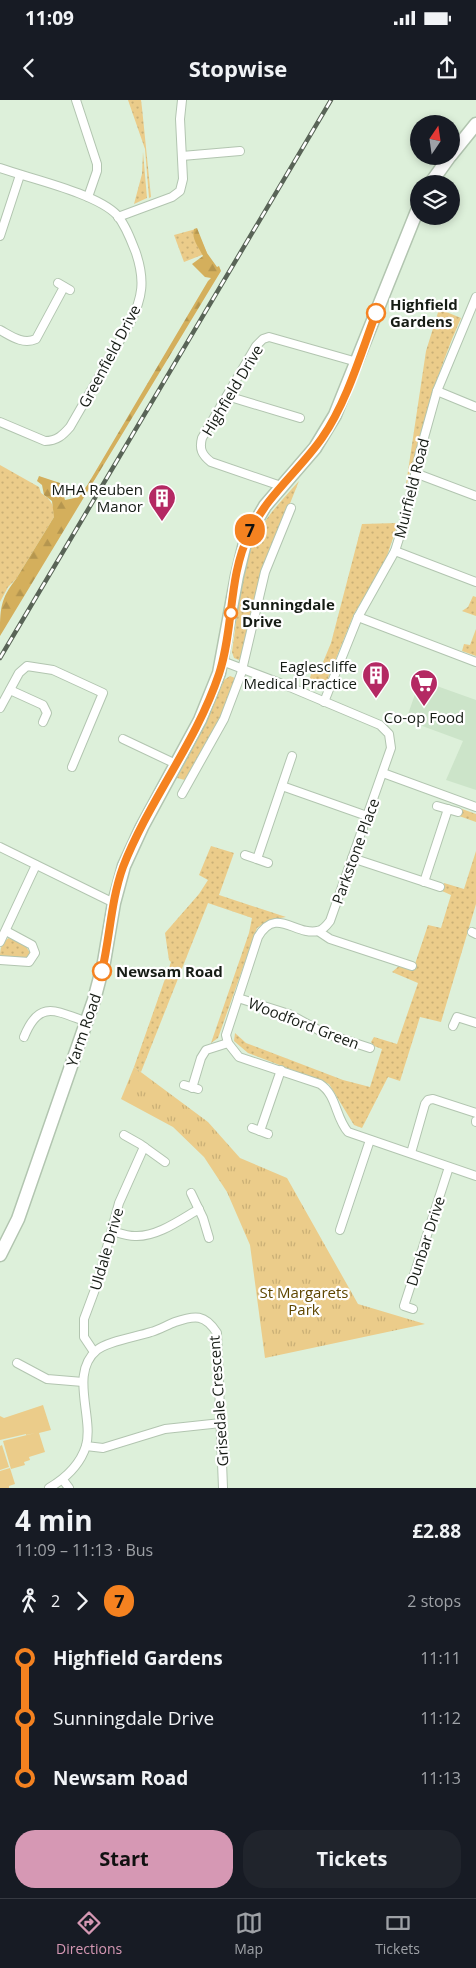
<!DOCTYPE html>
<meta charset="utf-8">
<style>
body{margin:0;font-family:"Open Sans",sans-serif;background:#20242c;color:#f1f3f6;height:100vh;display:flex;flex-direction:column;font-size:19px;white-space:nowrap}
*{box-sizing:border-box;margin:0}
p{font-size:16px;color:#9ea1a6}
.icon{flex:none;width:28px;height:28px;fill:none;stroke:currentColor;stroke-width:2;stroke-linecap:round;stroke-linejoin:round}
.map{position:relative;height:1388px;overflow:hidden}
.drawer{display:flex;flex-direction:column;background:#171b24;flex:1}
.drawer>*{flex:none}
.badge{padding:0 10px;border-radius:16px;font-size:18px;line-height:32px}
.needle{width:32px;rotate:13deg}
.fabs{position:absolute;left:410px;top:15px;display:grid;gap:10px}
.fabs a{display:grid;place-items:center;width:50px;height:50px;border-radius:50%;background:#171b24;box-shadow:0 2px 8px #0003;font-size:25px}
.map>.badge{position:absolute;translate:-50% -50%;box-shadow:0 0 0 2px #fff}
.legs{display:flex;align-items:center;gap:8px;height:55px;padding:0 15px;font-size:16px}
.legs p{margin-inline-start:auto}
.overview{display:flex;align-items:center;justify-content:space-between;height:85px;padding:0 15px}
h1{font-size:28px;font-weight:700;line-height:38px}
.button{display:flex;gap:10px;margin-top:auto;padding:10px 15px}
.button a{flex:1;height:58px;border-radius:20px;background:#d698b4;color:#111;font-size:20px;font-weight:700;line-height:58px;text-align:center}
.button a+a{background:#20242c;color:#f1f3f6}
ul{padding:0 15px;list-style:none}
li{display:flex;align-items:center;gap:18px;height:60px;font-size:19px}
li i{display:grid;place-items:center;width:8px;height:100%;margin:0 6px;background:currentColor}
li i::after{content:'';width:12px;height:12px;margin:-6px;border:4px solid;border-radius:50%;background:#171b24}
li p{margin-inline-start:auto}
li:first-child i{background:linear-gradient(#0000 50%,currentColor 0)}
li:last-child i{background:linear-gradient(currentColor 50%,#0000 0)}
.status{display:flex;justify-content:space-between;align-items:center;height:35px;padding:0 25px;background:#171b24;direction:ltr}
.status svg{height:14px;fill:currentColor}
header{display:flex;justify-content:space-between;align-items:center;height:65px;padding:0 15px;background:#171b24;font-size:22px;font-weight:700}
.menu{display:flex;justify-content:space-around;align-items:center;height:70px;border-top:1px solid #363941;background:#171b24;font-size:14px;color:#9ea1a6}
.menu a{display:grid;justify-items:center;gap:2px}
.menu .selected{color:#d698b4}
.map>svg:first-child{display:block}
</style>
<div class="status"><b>11:09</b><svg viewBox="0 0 49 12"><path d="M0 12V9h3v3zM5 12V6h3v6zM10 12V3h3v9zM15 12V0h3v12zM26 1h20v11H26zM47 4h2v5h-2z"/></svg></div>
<header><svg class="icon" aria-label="back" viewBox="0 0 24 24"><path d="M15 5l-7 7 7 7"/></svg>Stopwise<svg class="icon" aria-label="share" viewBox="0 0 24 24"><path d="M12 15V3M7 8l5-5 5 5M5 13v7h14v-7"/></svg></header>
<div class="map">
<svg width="476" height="1388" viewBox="0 0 476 1388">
<defs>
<pattern id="grass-dots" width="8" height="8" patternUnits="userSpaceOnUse" patternTransform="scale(1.25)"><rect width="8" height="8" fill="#ebcc8a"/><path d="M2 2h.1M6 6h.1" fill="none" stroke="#c9af76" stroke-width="1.8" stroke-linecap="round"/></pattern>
<pattern id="forest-firs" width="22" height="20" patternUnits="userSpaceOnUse" patternTransform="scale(1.25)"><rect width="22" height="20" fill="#d4af5c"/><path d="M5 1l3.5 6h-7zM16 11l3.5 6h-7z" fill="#b5964f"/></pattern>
<pattern id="park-tufts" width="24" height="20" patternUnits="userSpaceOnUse" patternTransform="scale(1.25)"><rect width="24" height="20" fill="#ebcc8a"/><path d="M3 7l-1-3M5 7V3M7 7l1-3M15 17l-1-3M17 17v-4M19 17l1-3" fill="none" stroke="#c9af76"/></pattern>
</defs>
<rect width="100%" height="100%" fill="#ddf0da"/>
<path fill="#cce4c9" d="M 420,580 L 476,600 L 476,690 L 446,680 L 463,641 L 406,620 Z"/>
<g fill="url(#grass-dots)">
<path d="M 128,0 L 141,0 L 142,8 L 151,97 L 149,98 L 145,49 Z"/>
<path d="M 143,52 L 147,98 L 134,104 L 142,74 Z"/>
<path d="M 196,129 L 207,153 L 184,162 L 174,135 Z"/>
<path d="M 439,209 L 461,218 C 436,274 421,332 405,391 L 426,251 Z"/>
<path d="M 0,365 L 39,387 L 41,393 C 51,400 54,404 54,417 L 16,479 L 8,487 L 0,502 Z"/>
<path d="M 299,381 L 261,476 L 242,557 L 239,560 L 234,558 L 232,552 C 238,516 240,464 258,432 C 269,413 285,397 299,381 Z"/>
<path d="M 398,423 L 385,462 L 354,514 L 326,583 L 317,589 L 307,586 L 314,566 L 321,567 L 331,543 L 362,424 Z"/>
<path d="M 473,496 L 476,497 L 476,516 L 462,511 L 468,507 Z"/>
<path d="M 476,529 L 476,556 L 462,551 L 464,544 L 470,545 Z"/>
<path d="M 230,576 L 235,578 L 220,619 L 185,680 L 177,678 L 207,620 L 224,580 Z"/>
<path d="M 462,709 L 476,714 L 476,722 L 459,716 Z"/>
<path d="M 211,746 L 234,753 L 219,795 L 286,817 L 269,820 L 257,828 L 218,938 L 211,943 L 249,833 L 252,818 L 208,803 L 141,972 L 134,967 L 171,862 L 169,860 L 165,833 L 199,794 L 208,780 L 199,775 Z"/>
<path d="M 476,751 L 476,804 L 441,922 L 420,917 L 400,981 L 388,977 L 362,1028 L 354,1025 L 329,984 L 248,953 L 234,941 L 235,933 L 246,943 L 343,980 L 370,987 L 382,949 L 374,946 L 371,942 L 374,937 L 397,944 L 418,883 L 392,872 L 399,866 L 413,870 L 428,825 L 441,828 L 451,795 L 442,791 L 444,783 L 464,789 Z"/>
<path d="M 9,838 L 24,844 L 31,854 L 27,859 L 0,856 C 0,848 2,842 9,838 Z"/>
</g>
<path fill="url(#forest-firs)" d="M 197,128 L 207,153 L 217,167 L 219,166 L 221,171 L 0,536 C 0,510 0,499 16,479 L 54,417 L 52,401 L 44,395 L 42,385 L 37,381 L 39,376 L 60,383 L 65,400 L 79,397 L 88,384 L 208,181 L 211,178 L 205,177 L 192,164 L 203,156 C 199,147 191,139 194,129 Z"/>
<path fill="url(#park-tufts)" d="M 134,967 L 208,1022 L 240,1058 L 287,1078 L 358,1204 L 425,1224 L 265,1258 L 250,1145 L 227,1092 L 204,1057 L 173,1027 L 121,999 Z"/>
<g fill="#ebcc8a">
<path d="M 43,1305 L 51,1330 L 39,1333 L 45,1352 L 29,1357 L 30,1360 L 24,1362 L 25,1365 L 11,1369 L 3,1341 L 35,1333 L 26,1335 L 26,1334 L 0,1340 L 0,1316 L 4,1318 Z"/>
<path d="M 2,1345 L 9,1367 L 0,1370 L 0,1346 Z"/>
<path d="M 10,1368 L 15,1384 L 9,1386 L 9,1388 L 0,1388 L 0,1371 Z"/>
</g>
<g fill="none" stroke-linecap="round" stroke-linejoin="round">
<g stroke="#b2c5b0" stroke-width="10">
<g id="minor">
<path d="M 76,0 L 97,64 L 97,71 L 88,97"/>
<path d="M 182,56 L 240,51"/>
<path d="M 0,68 C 31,79 96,93 117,115 C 126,126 131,140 136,153 C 145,180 143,197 130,223 L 70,327 C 63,335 57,341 45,341 L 0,322"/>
<path d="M 118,117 L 172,97 L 180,91 L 183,79 L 180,19 L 182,0"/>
<path d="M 0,136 L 20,75"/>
<path d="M 58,183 L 70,190"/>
<path d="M 0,230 C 11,236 23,245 36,239 L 64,187"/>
<path d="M 437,291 L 476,307"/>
<path d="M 227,296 L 300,318"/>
<path d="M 415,373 L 476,396"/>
<path d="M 281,386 L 211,362 C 202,355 199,349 202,338 L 256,246 L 263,239 L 269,237 L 357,262"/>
<path d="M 395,451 L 476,482"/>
<path d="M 358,517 L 476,562"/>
<path d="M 222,561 L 285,585 L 380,625 L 389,634 L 391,648 L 330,821 C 327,825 323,830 318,831 C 295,836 276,806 258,837 L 226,935 L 228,943 L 239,957 L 320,984 C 337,995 335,1017 348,1032 L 476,1076"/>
<path d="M 10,590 L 43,605 L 47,613 L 43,622"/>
<path d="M 324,602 L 358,517 L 395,451 L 406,416 L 420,352 L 437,291 L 476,197"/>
<path d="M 0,608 L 19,573 L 27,566 L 53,570 L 103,593 L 72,667"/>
<path d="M 123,639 L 176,664"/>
<path d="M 383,673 L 476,707"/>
<path d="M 282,686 L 367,716"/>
<path d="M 182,694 L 224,619 L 241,574 L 265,472 L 291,408"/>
<path d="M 437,706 L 458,712"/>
<path d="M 0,747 L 114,803"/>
<path d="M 245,755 L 268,763"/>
<path d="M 352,758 L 440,787"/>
<path d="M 257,759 L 292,656"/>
<path d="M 424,782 L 448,709"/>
<path d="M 318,831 L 330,839 L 412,866"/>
<path d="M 472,832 L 476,834"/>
<path d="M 0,842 L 36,765"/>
<path d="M 0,860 L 29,862 L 35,853 L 32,845 L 6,831"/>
<path d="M 238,898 L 289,914 L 324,933 L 370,948"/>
<path d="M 453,926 L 457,917 L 476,923"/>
<path d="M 24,937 C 39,899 56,911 87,922"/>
<path d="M 184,985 L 198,989"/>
<path d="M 192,988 L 201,958 L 206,950 L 228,943"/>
<path d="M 476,1022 L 476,1021"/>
<path d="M 252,1028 L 268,1034"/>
<path d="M 260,1031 L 281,970"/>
<path d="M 124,1035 L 140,1044 L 165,1062"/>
<path d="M 411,1053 L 425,1004 L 428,1000 L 433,999 L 476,1013"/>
<path d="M 191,1093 L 203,1118 L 209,1138"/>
<path d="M 340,1130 L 370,1040"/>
<path d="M 112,1131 C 119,1133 127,1136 135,1136 C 157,1137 180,1120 199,1109"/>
<path d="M 413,1209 L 404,1206 L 449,1067"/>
<path d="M 94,1252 L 84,1237 L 84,1219 L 97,1184 L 119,1103 L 144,1047"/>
<path d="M 17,1263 L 47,1279 L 83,1282"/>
<path d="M 86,1346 L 103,1348 L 165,1329 L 221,1323"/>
<path d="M 63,1380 L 69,1388"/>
<path d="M 49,1388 C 66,1378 80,1365 86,1346 C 94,1317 69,1273 97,1250 C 108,1241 136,1237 151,1232 C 159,1230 167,1225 175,1222 C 195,1215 205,1214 217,1233 L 223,1388"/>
</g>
</g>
<g stroke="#b2c5b0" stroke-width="15">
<g id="primary">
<path d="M 451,55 L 476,24"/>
<path d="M 430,84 L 450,56"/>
<path d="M 0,1155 L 18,1119 L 94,900 L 104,862 L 114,803 L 124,766 L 142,727 L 200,620 L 219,573 L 237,476 L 246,439 L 265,406 L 315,348 L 335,315 L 419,106"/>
</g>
</g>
<use href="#minor" stroke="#fff" stroke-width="8"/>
<use href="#primary" stroke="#fff" stroke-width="12"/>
<g stroke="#596457" stroke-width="4.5">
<path id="rail" d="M 0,558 L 331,0"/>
</g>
<use href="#rail" stroke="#fff" stroke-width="2.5" stroke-dasharray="8" stroke-linecap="butt"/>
</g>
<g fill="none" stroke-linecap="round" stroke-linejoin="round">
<g stroke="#fff" stroke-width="11">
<path id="line-1" d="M 102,871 C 110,837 111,800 123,767 C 149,700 196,643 219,574 C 234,529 228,477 249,434 C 266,396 299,371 322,338 C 347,302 361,253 376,213"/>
</g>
<use href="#line-1" stroke="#f58220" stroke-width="8"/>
</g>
<defs>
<g id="building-pin" transform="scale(1.4375)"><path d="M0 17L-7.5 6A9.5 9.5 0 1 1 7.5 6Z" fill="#b42963" stroke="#fff"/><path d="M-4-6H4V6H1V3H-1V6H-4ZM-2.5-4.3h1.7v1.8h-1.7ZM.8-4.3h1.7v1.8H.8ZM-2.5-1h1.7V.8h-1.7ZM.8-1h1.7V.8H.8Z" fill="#fff"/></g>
<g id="supermarket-pin" transform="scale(1.4375)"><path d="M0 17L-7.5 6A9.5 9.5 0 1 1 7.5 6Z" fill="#b42963" stroke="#fff"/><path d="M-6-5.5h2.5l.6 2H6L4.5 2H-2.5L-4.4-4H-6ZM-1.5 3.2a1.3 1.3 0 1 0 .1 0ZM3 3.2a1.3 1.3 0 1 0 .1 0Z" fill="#fff"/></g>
</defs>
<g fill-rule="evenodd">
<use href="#building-pin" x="162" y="398"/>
<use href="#building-pin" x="376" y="575"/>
<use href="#supermarket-pin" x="424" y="583"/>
</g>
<g fill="#fff" stroke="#f58220" stroke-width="2.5">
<circle cx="376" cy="213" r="9"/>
<circle cx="231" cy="513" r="6"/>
<circle cx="102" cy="871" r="9"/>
</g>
<g text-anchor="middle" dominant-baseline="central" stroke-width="4.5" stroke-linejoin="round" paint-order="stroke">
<g font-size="15" font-weight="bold" fill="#161c15" stroke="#fff" text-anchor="start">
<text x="390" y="204">Highfield<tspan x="390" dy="17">Gardens</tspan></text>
<text x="242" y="504">Sunningdale<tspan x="242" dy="17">Drive</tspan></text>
<text x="116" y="871">Newsam Road</text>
</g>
<g font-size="15" fill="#161c15" stroke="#fff">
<text transform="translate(109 256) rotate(-62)">Greenfield Drive</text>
<text transform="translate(232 290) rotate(-59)">Highfield Drive</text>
<text transform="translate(411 388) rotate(-76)">Muirfield Road</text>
<text transform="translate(355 751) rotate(-70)">Parkstone Place</text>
<text transform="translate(304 923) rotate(21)">Woodford Green</text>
<text transform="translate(83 930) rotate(-71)">Yarm Road</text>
<text transform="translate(425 1141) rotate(-72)">Dunbar Drive</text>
<text transform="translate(106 1149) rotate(-74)">Uldale Drive</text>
<text transform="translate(218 1301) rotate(-94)">Grisedale Crescent</text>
</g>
<g font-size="15" fill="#161c15" stroke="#fff" text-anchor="end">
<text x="143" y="389">MHA Reuben<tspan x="143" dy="17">Manor</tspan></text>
<text x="357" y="566">Eaglescliffe<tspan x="357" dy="17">Medical Practice</tspan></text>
<text x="424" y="617" text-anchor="middle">Co-op Food</text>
</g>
<g font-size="15" fill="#5e4600" stroke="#fff">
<text x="304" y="1192">St Margarets<tspan x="304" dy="17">Park</tspan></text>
</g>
</g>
</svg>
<div class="fabs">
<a><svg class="needle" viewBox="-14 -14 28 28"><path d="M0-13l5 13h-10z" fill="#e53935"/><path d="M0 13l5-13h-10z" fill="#9ea1a6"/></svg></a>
<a><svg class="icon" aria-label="layers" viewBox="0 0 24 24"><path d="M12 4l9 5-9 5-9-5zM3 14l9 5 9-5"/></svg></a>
</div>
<b class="badge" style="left:250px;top:430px;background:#f58220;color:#111">7</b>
</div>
<section class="drawer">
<div class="overview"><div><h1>4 min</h1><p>11:09 – 11:13 · Bus</p></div><b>£2.88</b></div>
<div class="legs"><svg class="icon" aria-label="walk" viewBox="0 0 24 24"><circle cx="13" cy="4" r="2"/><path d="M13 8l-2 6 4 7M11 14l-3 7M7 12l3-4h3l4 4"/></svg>2<svg class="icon" aria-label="forward" viewBox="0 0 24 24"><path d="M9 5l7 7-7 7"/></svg><b class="badge" style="background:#f58220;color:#111">7</b><p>2 stops</p></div>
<ul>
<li><i style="color:#f58220"></i><b>Highfield Gardens</b><p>11:11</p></li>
<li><i style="color:#f58220"></i><span>Sunningdale Drive</span><p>11:12</p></li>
<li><i style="color:#f58220"></i><b>Newsam Road</b><p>11:13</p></li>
</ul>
<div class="button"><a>Start</a><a>Tickets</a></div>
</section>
<nav class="menu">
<a class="selected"><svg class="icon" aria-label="directions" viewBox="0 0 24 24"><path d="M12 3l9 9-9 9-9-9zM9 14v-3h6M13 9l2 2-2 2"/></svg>Directions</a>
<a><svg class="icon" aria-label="map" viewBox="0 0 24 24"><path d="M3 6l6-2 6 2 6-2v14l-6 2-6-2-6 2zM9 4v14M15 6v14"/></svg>Map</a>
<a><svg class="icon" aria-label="tickets" viewBox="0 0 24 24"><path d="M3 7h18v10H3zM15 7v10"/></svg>Tickets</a>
</nav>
